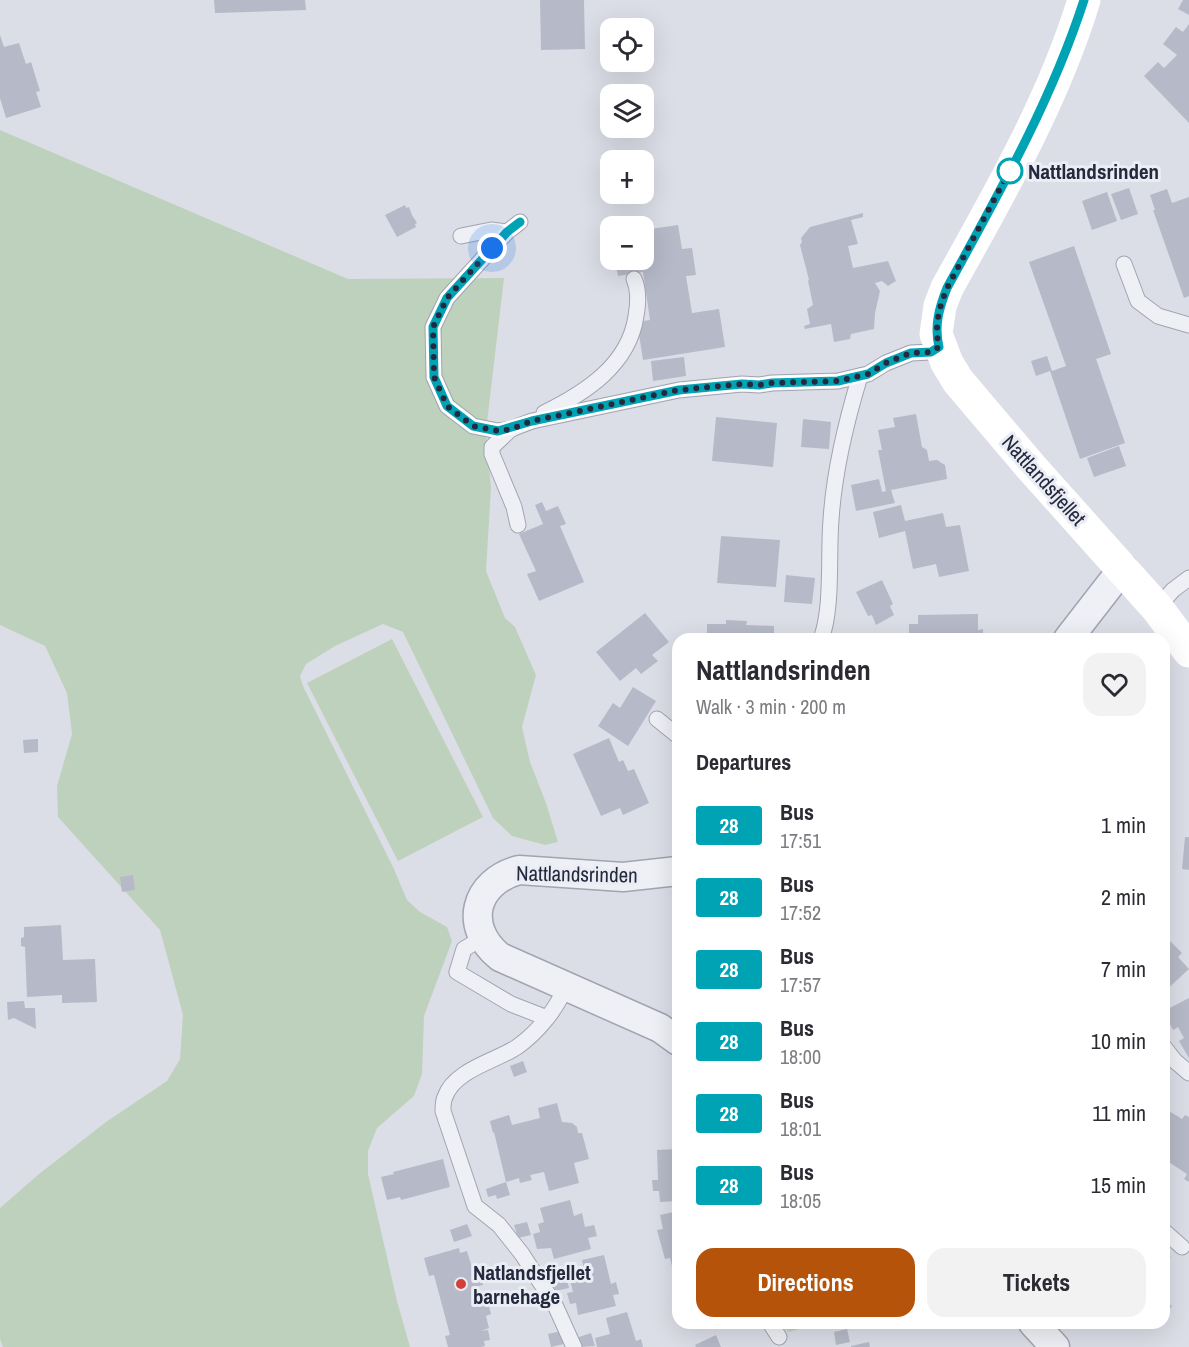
<!DOCTYPE html>
<meta charset="utf-8">
<style>
body{margin:0;font-family:"Archivo Narrow",sans-serif;background:#f2f2f3;color:#2b2b33;height:100vh;display:flex;flex-direction:column;font-size:22px;white-space:nowrap}
*{box-sizing:border-box;margin:0}
p{font-size:20px;color:#7c7c81}
.icon{flex:none;width:33px;height:33px;fill:none;stroke:currentColor;stroke-width:2;stroke-linecap:round;stroke-linejoin:round}
.map{position:relative;flex:1;overflow:hidden}
.sheet{position:absolute;left:672px;top:633px;width:498px;height:696px;display:flex;flex-direction:column;background:#fff;border-radius:18px;box-shadow:0 6px 24px #0002}
.sheet>*{flex:none}
.badge{padding:0 12px;border-radius:4px;font-size:21px;line-height:39px}
.tools{position:absolute;left:600px;top:18px;display:grid;gap:12px}
.tools a{display:grid;place-items:center;width:54px;height:54px;border-radius:12px;background:#fff;box-shadow:0 6px 24px #0002;font-size:30px}
.you{position:absolute;width:30px;height:30px;margin:-15px;border:4px solid #fff;border-radius:50%;background:#1a73e8;box-shadow:0 0 0 9px #1a73e833}
.map>.badge{position:absolute;translate:-50% -50%;box-shadow:0 0 0 3px #fff}
h2{padding:0 24px;font-size:22px;line-height:54px}
.round{display:grid;place-items:center;flex:none;width:63px;height:63px;border-radius:18px;background:#f2f2f3}
.summary{display:flex;align-items:center;justify-content:space-between;height:102px;padding:0 24px}
h1{font-size:28px;font-weight:700;line-height:45px}
.action{display:flex;gap:12px;margin-top:auto;padding:12px 24px}
.action a{flex:1;height:69px;border-radius:18px;background:#b45309;color:#fff;font-size:24px;font-weight:700;line-height:69px;text-align:center}
.action a+a{background:#f2f2f3;color:#2b2b33}
ul{padding:0;list-style:none}
li{display:flex;align-items:center;gap:18px;height:72px;padding:0 24px}
li div{flex:1}
li b{display:block;font-size:22px}
li em{font-style:normal}
li .badge{min-width:66px;font-weight:700;text-align:center}
.map>svg:first-child{display:block}
</style>
<div class="map">
<svg width="1189" height="1347" viewBox="0 0 1189 1347">
<rect width="100%" height="100%" fill="#dcdee7"/>
<g fill="#bed1bd">
<path d="M 0,130 L 348,279 L 504,278 L 486,431 L 491,488 L 486,571 L 505,618 L 515,627 L 536,675 L 522,727 L 530,762 L 546,803 L 558,842 L 545,845 L 512,836 L 493,818 L 403,632 L 383,624 L 335,646 L 306,664 L 300,676 L 303,686 L 394,869 L 407,900 L 420,912 L 447,927 L 452,941 L 424,1016 L 422,1074 L 414,1096 L 377,1128 L 368,1151 L 368,1174 L 397,1301 L 410,1347 L 3,1347 L 0,1339 L 0,1208 L 39,1174 L 106,1122 L 167,1081 L 180,1059 L 183,1015 L 160,930 L 58,817 L 57,786 L 72,734 L 67,693 L 45,646 L 0,625 Z"/>
<path d="M 392,639 L 483,817 L 398,861 L 307,683 Z"/>
<path d="M 777,1323 L 810,1323 L 808,1326 L 789,1332 Z"/>
</g>
<g fill="#b6b9c7">
<path d="M 214,0 L 305,0 L 306,10 L 215,13 Z"/>
<path d="M 540,0 L 584,0 L 585,49 L 541,50 Z"/>
<path d="M 1183,0 L 1189,0 L 1189,15 L 1178,9 Z"/>
<path d="M 1189,24 L 1189,123 L 1144,76 L 1158,62 L 1164,68 L 1177,55 L 1163,44 L 1176,27 L 1183,32 Z"/>
<path d="M 0,35 L 4,47 L 19,43 L 26,64 L 31,62 L 40,91 L 36,92 L 41,107 L 6,118 L 0,98 Z"/>
<path d="M 1129,188 L 1138,214 L 1121,220 L 1111,194 Z"/>
<path d="M 1167,189 L 1172,203 L 1189,197 L 1189,296 L 1184,298 L 1153,210 L 1155,210 L 1150,195 Z"/>
<path d="M 1107,192 L 1117,221 L 1092,230 L 1082,201 Z"/>
<path d="M 405,205 L 406,208 L 409,207 L 412,215 L 417,223 L 415,224 L 416,227 L 397,237 L 385,215 Z"/>
<path d="M 863,213 L 863,217 L 851,220 L 858,244 L 848,246 L 853,268 L 888,261 L 896,281 L 888,286 L 882,281 L 875,283 L 880,291 L 875,313 L 874,329 L 851,334 L 850,339 L 834,342 L 831,324 L 805,329 L 804,326 L 810,324 L 807,309 L 813,305 L 808,281 L 809,280 L 800,245 L 802,242 L 801,238 L 810,227 Z"/>
<path d="M 635,221 L 636,226 L 608,226 L 608,225 Z"/>
<path d="M 678,225 L 682,249 L 692,248 L 696,275 L 686,276 L 692,313 L 719,309 L 725,347 L 643,360 L 637,322 L 650,320 L 643,272 L 618,276 L 615,260 L 644,260 L 644,230 Z"/>
<path d="M 1074,246 L 1111,354 L 1096,359 L 1125,443 L 1080,459 L 1050,371 L 1036,376 L 1031,361 L 1047,356 L 1052,371 L 1066,366 L 1029,262 Z"/>
<path d="M 684,357 L 686,376 L 653,381 L 651,361 Z"/>
<path d="M 916,414 L 922,447 L 927,450 L 929,461 L 937,460 L 945,465 L 947,479 L 891,490 L 895,503 L 856,511 L 851,485 L 879,479 L 882,492 L 886,491 L 878,450 L 882,450 L 878,430 L 895,427 L 893,418 Z"/>
<path d="M 716,417 L 777,423 L 773,467 L 712,461 Z"/>
<path d="M 803,419 L 831,422 L 829,449 L 801,447 Z"/>
<path d="M 1119,446 L 1126,466 L 1094,477 L 1087,458 Z"/>
<path d="M 542,502 L 546,511 L 558,506 L 566,524 L 560,526 L 584,582 L 539,601 L 527,574 L 536,571 L 519,534 L 543,524 L 535,505 Z"/>
<path d="M 901,505 L 905,521 L 943,513 L 946,527 L 960,525 L 969,571 L 939,577 L 936,564 L 913,569 L 905,531 L 879,538 L 873,512 Z"/>
<path d="M 721,536 L 780,540 L 776,587 L 717,583 Z"/>
<path d="M 786,575 L 815,578 L 812,604 L 784,602 Z"/>
<path d="M 882,580 L 893,604 L 890,606 L 894,615 L 876,625 L 872,615 L 868,616 L 856,592 Z"/>
<path d="M 645,613 L 669,642 L 652,655 L 658,661 L 641,674 L 636,668 L 620,681 L 596,652 Z"/>
<path d="M 978,614 L 978,630 L 983,629 L 983,639 L 909,639 L 909,624 L 918,624 L 918,615 Z"/>
<path d="M 726,620 L 747,621 L 746,625 L 774,626 L 774,639 L 707,639 L 707,624 L 726,624 Z"/>
<path d="M 633,687 L 656,701 L 628,746 L 598,726 L 613,703 L 620,708 Z"/>
<path d="M 609,738 L 619,762 L 623,760 L 628,771 L 634,769 L 649,803 L 623,815 L 620,808 L 601,816 L 573,754 Z"/>
<path d="M 38,739 L 38,752 L 24,753 L 23,740 Z"/>
<path d="M 1185,837 L 1189,837 L 1189,870 L 1182,869 Z"/>
<path d="M 133,875 L 135,890 L 122,892 L 120,877 Z"/>
<path d="M 61,925 L 63,960 L 95,959 L 97,1002 L 62,1003 L 62,995 L 27,997 L 25,947 L 21,946 L 21,938 L 24,937 L 24,927 Z"/>
<path d="M 1164,935 L 1182,953 L 1178,957 L 1189,969 L 1164,992 Z"/>
<path d="M 1189,998 L 1189,1058 L 1179,1041 L 1184,1038 L 1178,1027 L 1173,1030 L 1164,1013 L 1164,1011 Z"/>
<path d="M 24,1001 L 25,1008 L 35,1008 L 36,1029 L 14,1018 L 8,1020 L 7,1002 Z"/>
<path d="M 523,1061 L 527,1072 L 514,1077 L 510,1066 Z"/>
<path d="M 557,1103 L 562,1122 L 572,1123 L 577,1127 L 578,1133 L 582,1133 L 589,1159 L 574,1163 L 579,1183 L 549,1191 L 544,1172 L 530,1175 L 532,1180 L 520,1183 L 519,1178 L 506,1182 L 494,1132 L 493,1133 L 490,1121 L 509,1115 L 512,1125 L 540,1118 L 538,1108 Z"/>
<path d="M 1169,1111 L 1182,1119 L 1185,1115 L 1189,1117 L 1189,1182 L 1184,1179 L 1187,1174 L 1164,1159 L 1164,1119 Z"/>
<path d="M 677,1149 L 678,1201 L 660,1202 L 659,1191 L 653,1191 L 652,1180 L 658,1180 L 657,1150 Z"/>
<path d="M 443,1159 L 450,1187 L 401,1200 L 400,1197 L 387,1200 L 381,1177 L 394,1174 L 393,1172 Z"/>
<path d="M 506,1182 L 510,1195 L 497,1199 L 496,1195 L 488,1197 L 486,1189 Z"/>
<path d="M 570,1200 L 574,1216 L 582,1213 L 585,1227 L 594,1225 L 597,1236 L 588,1238 L 591,1249 L 554,1259 L 551,1248 L 537,1249 L 533,1234 L 540,1232 L 538,1224 L 544,1222 L 540,1208 Z"/>
<path d="M 678,1211 L 678,1265 L 672,1266 L 670,1258 L 665,1259 L 657,1230 L 663,1229 L 660,1215 Z"/>
<path d="M 527,1222 L 531,1235 L 518,1238 L 514,1225 Z"/>
<path d="M 467,1224 L 472,1236 L 454,1242 L 450,1230 Z"/>
<path d="M 459,1248 L 460,1253 L 467,1251 L 474,1274 L 480,1273 L 483,1285 L 478,1286 L 482,1304 L 488,1302 L 491,1314 L 486,1316 L 489,1328 L 481,1331 L 488,1330 L 490,1340 L 484,1341 L 485,1346 L 481,1347 L 448,1347 L 445,1336 L 450,1335 L 434,1275 L 429,1276 L 424,1258 Z"/>
<path d="M 1164,1252 L 1171,1257 L 1164,1265 Z"/>
<path d="M 604,1255 L 611,1284 L 616,1282 L 619,1294 L 613,1295 L 616,1306 L 578,1315 L 576,1303 L 570,1304 L 567,1293 L 573,1292 L 570,1280 L 585,1276 L 582,1260 Z"/>
<path d="M 566,1275 L 569,1288 L 555,1291 L 552,1278 Z"/>
<path d="M 1164,1300 L 1172,1306 L 1164,1317 Z"/>
<path d="M 627,1312 L 636,1341 L 641,1339 L 643,1347 L 597,1347 L 595,1338 L 610,1334 L 606,1318 Z"/>
<path d="M 697,1323 L 711,1323 L 698,1328 Z"/>
<path d="M 847,1329 L 850,1342 L 836,1345 L 834,1332 Z"/>
<path d="M 561,1331 L 564,1344 L 551,1347 L 548,1334 Z"/>
<path d="M 591,1333 L 595,1346 L 581,1347 L 579,1337 Z"/>
<path d="M 716,1335 L 721,1347 L 696,1347 L 695,1345 Z"/>
<path d="M 869,1342 L 870,1347 L 851,1347 L 851,1346 Z"/>
</g>
<g fill="none" stroke-linecap="round" stroke-linejoin="round">
<g stroke="#a1a4b1" stroke-width="17">
<g id="lane">
<path d="M 461,236 L 491,230 L 507,232"/>
<path d="M 1124,264 L 1138,301 L 1158,316 L 1189,325"/>
<path d="M 544,413 C 585,393 629,365 636,316 C 638,305 639,290 634,279"/>
<path d="M 512,429 L 498,431 L 473,426 L 447,406 L 434,377 L 433,327 L 447,298 L 507,232 L 520,222"/>
<path d="M 518,525 L 514,507 L 492,454 L 492,447 L 511,429 L 532,421 L 679,390 L 742,384 L 759,385 L 772,383 L 838,381 L 868,374 L 886,363 L 911,353 L 931,352 L 939,347"/>
<path d="M 1157,608 L 1173,590 L 1189,578"/>
<path d="M 821,639 C 833,608 828,554 831,520 C 834,472 846,422 860,376"/>
<path d="M 657,719 L 678,736"/>
<path d="M 484,937 L 464,949 L 457,972 L 511,1004 L 547,1018"/>
<path d="M 566,985 C 558,1008 537,1033 517,1047 C 496,1061 454,1070 445,1097 C 443,1101 443,1107 443,1111 L 475,1206 L 499,1225 L 522,1254 L 555,1305 L 574,1347"/>
<path d="M 1164,1047 L 1175,1061 L 1189,1073"/>
<path d="M 1164,1231 L 1182,1247"/>
<path d="M 770,1323 L 779,1337"/>
</g>
</g>
<g stroke="#a1a4b1" stroke-width="31">
<g id="street">
<path d="M 1068,639 L 1123,568"/>
<path d="M 678,871 L 623,877 L 519,870 C 474,882 463,927 500,957 L 660,1028 L 678,1041"/>
<path d="M 1033,1323 L 1055,1347"/>
</g>
</g>
<use href="#lane" stroke="#eff0f5" stroke-width="15"/>
<use href="#street" stroke="#eff0f5" stroke-width="28"/>
<path stroke="#fff" stroke-width="33" d="M 1084,0 C 1053,102 998,196 947,288 L 940,306 L 936,334 L 947,363 L 958,381 L 1031,467 L 1157,608 L 1189,651"/>
</g>
<g fill="none" stroke-linecap="round" stroke-linejoin="round">
<g stroke="#fff" stroke-width="14">
<path id="line" d="M 520,222 L 507,232 L 447,298 L 433,327 L 434,377 L 447,406 L 473,426 L 498,431 L 532,421 L 679,390 L 742,384 L 759,385 L 772,383 L 838,381 L 868,374 L 886,363 L 911,353 L 931,352 L 939,347 C 934,326 939,308 947,288 C 998,195 1051,102 1084,0"/>
</g>
<use href="#line" stroke="#00a3b4" stroke-width="9"/>
<path stroke="#25293e" stroke-width="6" stroke-dasharray="0 10.8" d="M 492,248 L 447,298 L 433,327 L 434,377 L 447,406 L 473,426 L 498,431 L 511,429 L 532,421 L 679,390 L 742,384 L 759,385 L 772,383 L 838,381 L 868,374 L 886,363 L 911,353 L 931,352 L 939,347 C 934,326 939,308 947,288 L 1012,166 L 1010,171"/>
</g>
<circle fill="#fff" stroke="#00a3b4" stroke-width="3" cx="1010" cy="171" r="12"/>
<circle fill="#d3423a" stroke="#ebedf5" stroke-width="2" cx="461" cy="1284" r="6"/>
<g text-anchor="middle" dominant-baseline="central" stroke-width="6" stroke-linejoin="round" paint-order="stroke">
<g font-size="21" font-weight="bold" fill="#25293e" stroke="#ebedf5" text-anchor="start">
<text x="1028" y="171">Nattlandsrinden</text>
</g>
<g font-size="21" fill="#25293e" stroke="#ebedf5">
<text transform="translate(1044 480) rotate(48)">Nattlandsfjellet</text>
<text transform="translate(577 874) rotate(1)">Nattlandsrinden</text>
</g>
<g font-size="21" font-weight="bold" fill="#25293e" stroke="#ebedf5" text-anchor="start">
<text x="473" y="1272">Natlandsfjellet<tspan x="473" dy="24">barnehage</tspan></text>
</g>
</g>
</svg>
<div class="tools">
<a><svg class="icon" aria-label="locate" viewBox="0 0 24 24"><circle cx="12" cy="12" r="6"/><path d="M12 2v4M12 18v4M2 12h4M18 12h4"/></svg></a>
<a><svg class="icon" aria-label="layers" viewBox="0 0 24 24"><path d="M12 4l9 5-9 5-9-5zM3 14l9 5 9-5"/></svg></a>
<a>+</a>
<a>−</a>
</div>
<div class="you" style="left:492px;top:248px"></div>
<section class="sheet">
<div class="summary"><div><h1>Nattlandsrinden</h1><p>Walk · 3 min · 200 m</p></div><a class="round"><svg class="icon" aria-label="heart" viewBox="0 0 24 24"><path d="M12 20l-8-8c-3-5 5-10 8-4 3-6 11-1 8 4z"/></svg></a></div>
<h2>Departures</h2>
<ul>
<li><span class="badge" style="background:#00a3b4;color:#fff">28</span><div><b>Bus</b><p>17:51</p></div><em>1 min</em></li>
<li><span class="badge" style="background:#00a3b4;color:#fff">28</span><div><b>Bus</b><p>17:52</p></div><em>2 min</em></li>
<li><span class="badge" style="background:#00a3b4;color:#fff">28</span><div><b>Bus</b><p>17:57</p></div><em>7 min</em></li>
<li><span class="badge" style="background:#00a3b4;color:#fff">28</span><div><b>Bus</b><p>18:00</p></div><em>10 min</em></li>
<li><span class="badge" style="background:#00a3b4;color:#fff">28</span><div><b>Bus</b><p>18:01</p></div><em>11 min</em></li>
<li><span class="badge" style="background:#00a3b4;color:#fff">28</span><div><b>Bus</b><p>18:05</p></div><em>15 min</em></li>
</ul>
<div class="action"><a>Directions</a><a>Tickets</a></div>
</section>
</div>
